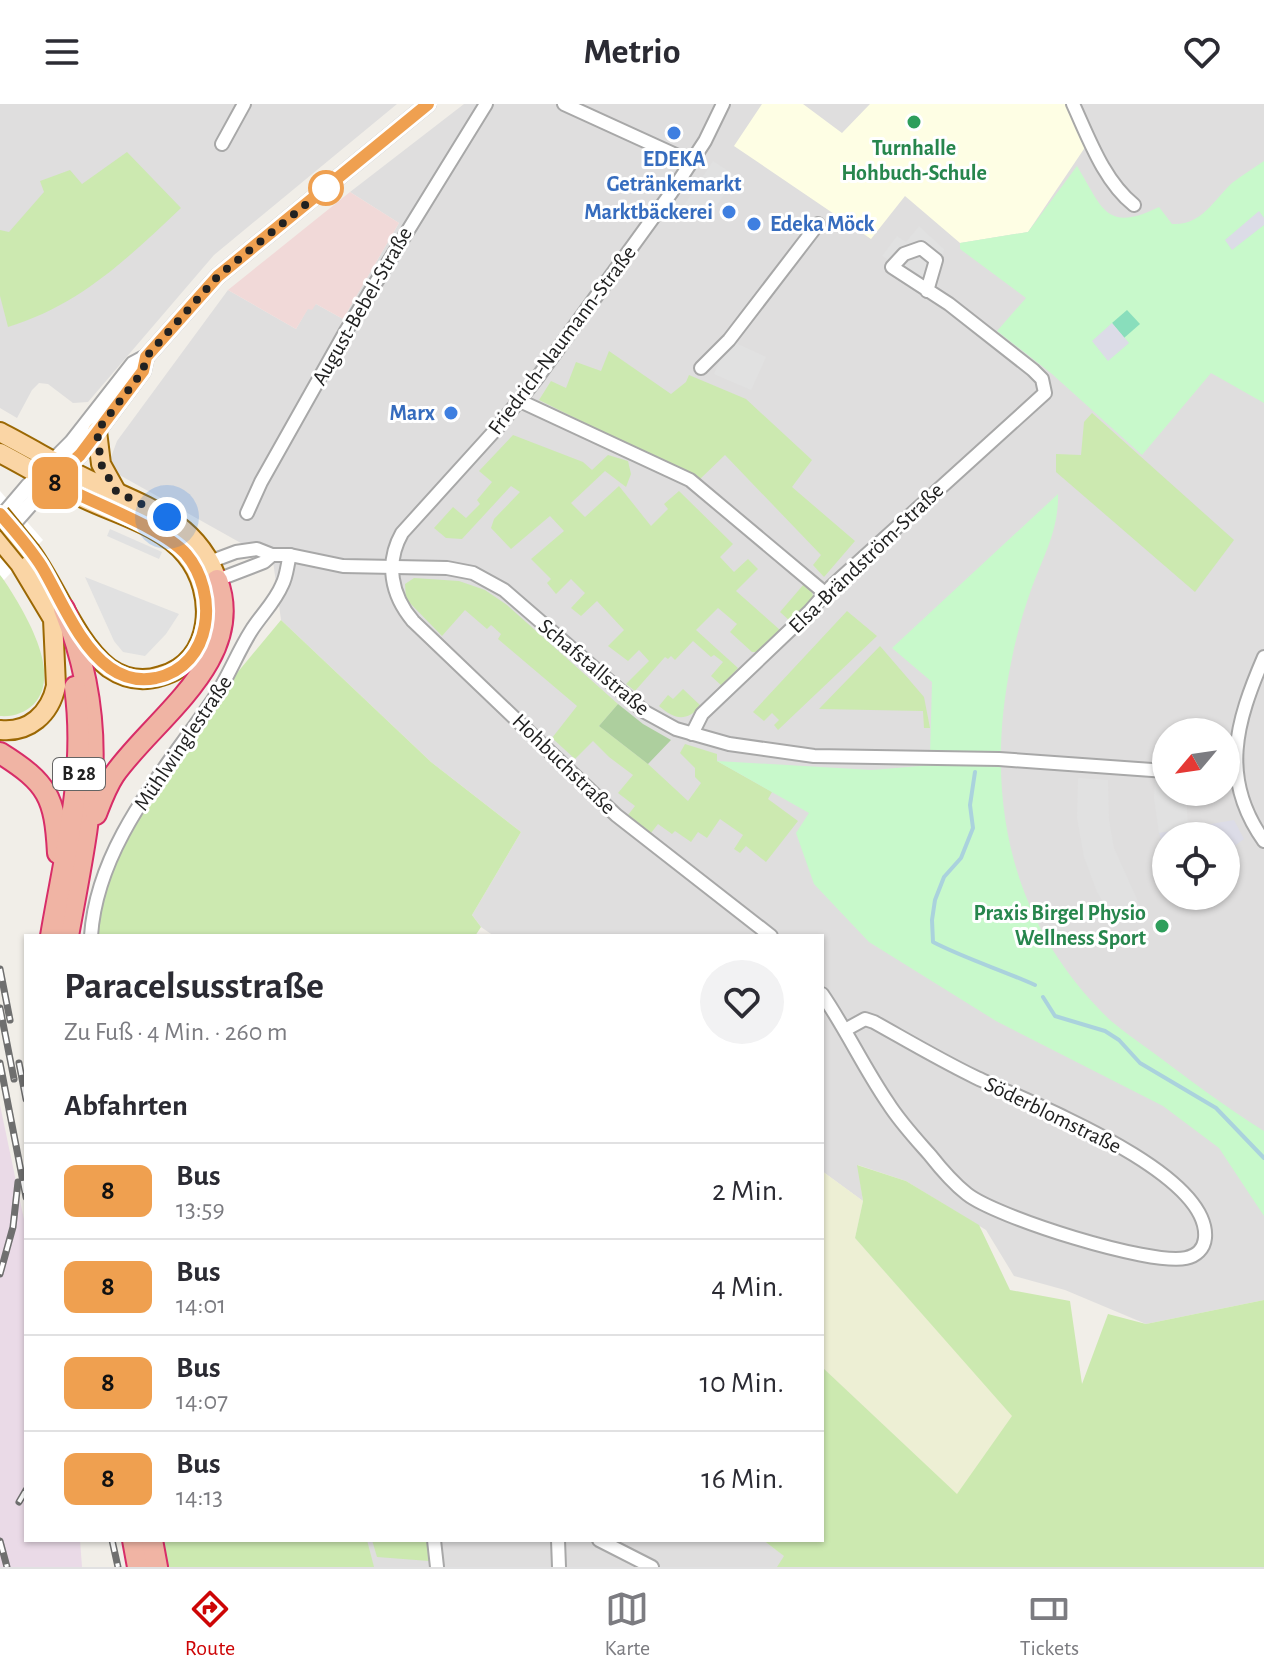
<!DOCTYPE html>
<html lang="de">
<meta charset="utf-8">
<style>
body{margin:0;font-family:"Alegreya Sans",sans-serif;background:#f2f2f3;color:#2b2b33;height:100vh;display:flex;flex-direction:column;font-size:30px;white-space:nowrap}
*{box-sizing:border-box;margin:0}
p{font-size:26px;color:#7c7c81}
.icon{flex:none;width:44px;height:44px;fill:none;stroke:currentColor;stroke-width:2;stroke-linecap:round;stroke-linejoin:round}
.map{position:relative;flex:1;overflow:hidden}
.drawer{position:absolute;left:24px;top:830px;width:800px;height:608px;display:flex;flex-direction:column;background:#fff;border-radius:0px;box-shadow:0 2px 6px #0004}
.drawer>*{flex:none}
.badge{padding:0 16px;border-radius:12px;font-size:28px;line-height:52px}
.needle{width:52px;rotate:241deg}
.controls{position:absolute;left:1152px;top:614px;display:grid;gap:16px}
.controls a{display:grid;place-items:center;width:88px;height:88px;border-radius:50%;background:#fff;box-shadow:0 2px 6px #0004;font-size:40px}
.you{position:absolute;width:40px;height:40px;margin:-20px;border:6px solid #fff;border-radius:50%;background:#1a73e8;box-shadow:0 0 0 12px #1a73e833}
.map>.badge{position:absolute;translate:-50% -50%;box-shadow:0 0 0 4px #fff}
h2{padding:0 40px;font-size:30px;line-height:72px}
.round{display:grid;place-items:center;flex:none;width:84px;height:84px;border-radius:42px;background:#f2f2f3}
.summary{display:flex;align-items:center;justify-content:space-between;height:136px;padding:0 40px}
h1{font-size:38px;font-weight:600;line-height:60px}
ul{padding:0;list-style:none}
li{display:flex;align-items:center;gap:24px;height:96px;padding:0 40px;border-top:2px solid #e1e1e2}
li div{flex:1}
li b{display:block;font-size:30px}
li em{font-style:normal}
li .badge{min-width:88px;font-weight:700;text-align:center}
header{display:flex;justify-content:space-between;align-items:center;height:104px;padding:0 40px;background:#fff;font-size:36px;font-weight:600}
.menu{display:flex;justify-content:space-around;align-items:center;height:112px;border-top:2px solid #e1e1e2;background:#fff;font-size:22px;color:#7c7c81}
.menu a{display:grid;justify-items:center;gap:4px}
.menu .selected{color:#cd0506}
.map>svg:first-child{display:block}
</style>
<header><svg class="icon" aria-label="menu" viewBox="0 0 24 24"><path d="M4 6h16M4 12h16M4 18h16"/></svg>Metrio<svg class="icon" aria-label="heart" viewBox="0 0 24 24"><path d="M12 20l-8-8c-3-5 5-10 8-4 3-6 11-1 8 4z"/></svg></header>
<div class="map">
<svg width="1264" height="1463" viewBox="0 0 1264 1463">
<rect width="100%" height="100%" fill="#f1eee8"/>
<g fill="#dfdede" fill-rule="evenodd">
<path d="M 0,0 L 397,0 L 214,151 L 88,298 L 73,299 L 48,280 L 39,279 L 32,286 L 17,314 L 0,304 Z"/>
<path d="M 464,0 L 1264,0 L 1264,1196 L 1146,1220 L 1065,1186 L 1014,1172 L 986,1126 L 906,1077 L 858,1061 L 863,1097 L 822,1067 L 822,832 L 494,832 L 481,823 L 472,811 L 521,728 L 431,658 L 281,516 L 273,457 L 107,364 L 117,337 L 228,186 L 296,225 L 308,204 L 316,200 L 343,215 L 399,119 L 350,88 ZM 1166,628 L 1226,628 L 1226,688 L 1166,688 ZM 1166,732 L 1226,732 L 1226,792 L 1166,792 Z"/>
<path d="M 316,1436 L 763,1436 L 785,1452 L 778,1463 L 329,1463 Z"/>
</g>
<path fill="#f1d9d8" d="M 350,88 L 399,119 L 343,215 L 316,200 L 312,206 L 308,205 L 296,225 L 228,186 Z"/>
<path fill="#eadae7" d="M 0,1001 L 26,1125 L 26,1436 L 80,1436 L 82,1463 L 0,1463 Z"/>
<path fill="#fefee4" d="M 762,0 L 803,0 L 842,29 L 870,0 L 1073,0 L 1090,36 L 1028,128 L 960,139 L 905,92 L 871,135 L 734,42 Z"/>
<path fill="#edefd4" d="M 822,1067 L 863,1097 L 855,1134 L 1013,1312 L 957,1391 L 822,1263 Z"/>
<g fill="#cce9b0">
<path d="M 127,48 L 181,104 C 127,155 80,201 8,223 L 0,192 L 0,126 L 9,128 L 44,88 L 40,77 L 70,66 L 82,80 Z"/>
<path d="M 609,247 L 671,290 L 686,278 L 689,271 L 746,295 L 812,356 L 792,383 L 855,437 L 824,473 L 813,461 L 821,451 L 725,351 L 699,376 L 539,296 L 551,277 L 566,284 L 576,258 L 601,267 Z"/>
<path d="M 1092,309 L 1234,436 L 1195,488 L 1056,368 L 1056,350 L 1081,351 L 1084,318 Z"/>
<path d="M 513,331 L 583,358 L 592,366 L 608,351 L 628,357 L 631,370 L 626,383 L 605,367 L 571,399 L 585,413 L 619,382 L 651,422 L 668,405 L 664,400 L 679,387 L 733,440 L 720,453 L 734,468 L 748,455 L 758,465 L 736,487 L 780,526 L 757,548 L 752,548 L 730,528 L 737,520 L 718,504 L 696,526 L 738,564 L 722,582 L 711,572 L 723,558 L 714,551 L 711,553 L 693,537 L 675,556 L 671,552 L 668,555 L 665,553 L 635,587 L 626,580 L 649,557 L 639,546 L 628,557 L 608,542 L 624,526 L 597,497 L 581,512 L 571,504 L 585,489 L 571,475 L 556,490 L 547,479 L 551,475 L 531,455 L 564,427 L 550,412 L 511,445 L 491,424 L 494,415 L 520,388 L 511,382 L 462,435 L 446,434 L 434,424 L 453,403 L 466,414 L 480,400 L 477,396 L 492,378 L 479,367 Z"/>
<path d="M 0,470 C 19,499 65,568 34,600 C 25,609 13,613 0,612 Z"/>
<path d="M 414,474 L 459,477 L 485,486 L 507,501 L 618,600 L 599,622 L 648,660 L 688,697 L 701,679 L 695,673 L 695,664 L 680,649 L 685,640 L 717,650 L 717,657 L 772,688 L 768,695 L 798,717 L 766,758 L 746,742 L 740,749 L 734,745 L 743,731 L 720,715 L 707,734 L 698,728 L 691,738 L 675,727 L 672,730 L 658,720 L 651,729 L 628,711 L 635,702 L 618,689 L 633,671 L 609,653 L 593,637 L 575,655 L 552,634 L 577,602 L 498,535 L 501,530 L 491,521 L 487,525 L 465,506 L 442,532 L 406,495 L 405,480 Z"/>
<path d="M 804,480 L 812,487 L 813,493 L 790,517 L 780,508 Z"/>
<path d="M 847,507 L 877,532 L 778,626 L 774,621 L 779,616 L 772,609 L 764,617 L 753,608 Z"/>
<path d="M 281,516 L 431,658 L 521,728 L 472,811 L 481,823 L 475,832 L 92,832 L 100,791 L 146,692 L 237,569 Z"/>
<path d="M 880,542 L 924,593 L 930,624 L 924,624 L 923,607 L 819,605 Z"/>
<path d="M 683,585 L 701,602 C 686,618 675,616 659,602 L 668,591 L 673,595 Z"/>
<path d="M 857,1061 L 906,1077 L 979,1121 L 1010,1186 L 1070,1197 L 1082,1280 L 1108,1210 L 1146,1220 L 1264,1196 L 1264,1463 L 777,1463 L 784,1452 L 763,1436 L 822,1436 L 822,1263 L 957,1390 L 1012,1312 L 855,1134 L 863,1097 Z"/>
<path d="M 160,1436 L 367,1436 L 374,1463 L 165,1463 Z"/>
<path d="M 372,1436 L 427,1436 L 429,1457 L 377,1453 Z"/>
</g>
<path fill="#adcf9e" d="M 618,600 L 643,620 L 671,636 L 648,660 L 599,622 Z"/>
<g fill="#c8f9cb">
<path d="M 1264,57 L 1264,299 L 1211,269 L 1142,351 L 1052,270 L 997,227 L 1026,194 L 960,145 L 960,139 L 1028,128 L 1077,62 C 1103,105 1106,129 1159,103 L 1172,120 C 1201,122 1213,97 1232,79 C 1242,71 1254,64 1264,57 Z"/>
<path d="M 1058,390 C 1059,425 1044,451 1032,483 C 1023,508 1016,533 1011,559 C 985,685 1007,809 1098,904 C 1114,922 1135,935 1155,950 C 1191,977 1226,1003 1264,1027 L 1264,1112 L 1219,1044 L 1163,1002 L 996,917 L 869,838 L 814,780 L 796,729 L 809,709 L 717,657 L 872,666 L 991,656 L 930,651 L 932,578 L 892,544 Z"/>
</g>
<path fill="#89debc" d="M 1127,206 L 1140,220 L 1124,234 L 1112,219 Z"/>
<g fill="#e1e1e1">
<path d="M 713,57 L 736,72 L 705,120 L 682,104 Z"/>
<path d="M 919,122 L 944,145 L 938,181 L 923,179 L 882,152 L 897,132 L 906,138 Z"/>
<path d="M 729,236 L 766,253 L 751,286 L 714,270 Z"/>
<path d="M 110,425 L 162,448 L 159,455 L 107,432 Z"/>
<path d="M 85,473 L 179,510 L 166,530 L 145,552 L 123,548 L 114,537 Z"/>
<path d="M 1155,673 L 1166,674 L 1166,688 L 1186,688 L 1188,723 L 1159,729 L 1154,694 Z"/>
<path d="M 1078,674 L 1108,676 L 1109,716 L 1114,744 L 1141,804 L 1115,819 L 1097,788 L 1084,753 L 1077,714 Z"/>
</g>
<g fill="#dcdce7">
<path d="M 1259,107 L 1264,114 L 1264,121 L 1232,146 L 1225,136 Z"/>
<path d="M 1112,219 L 1129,239 L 1108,257 L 1092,237 Z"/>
<path d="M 1234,716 L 1244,735 L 1226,748 L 1226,732 L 1166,732 L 1166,751 L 1159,729 Z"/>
</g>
<path fill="#fff" d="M 0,387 L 43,436 L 4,476 L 0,471 Z"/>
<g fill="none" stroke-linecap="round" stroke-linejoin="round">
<g stroke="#aad2dd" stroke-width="4">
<path d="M 975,668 L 970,701 L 973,724 L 961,754 L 944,773 L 935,796 L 932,816 L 933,838 C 966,855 1002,866 1035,881"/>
<path d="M 1043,893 L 1055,912 L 1105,927 L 1119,936 L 1140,959 L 1216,1004 L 1264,1054"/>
</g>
<g stroke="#a8a8a8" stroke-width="16">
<g id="minor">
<path d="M 564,0 L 691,58"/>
<path d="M 723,0 L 705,37 L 671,89 L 537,274 L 498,323 L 402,429 C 385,459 391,491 413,517 L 616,711 L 771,832"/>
<path d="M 1073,0 C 1089,35 1104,77 1134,101"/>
<path d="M 222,40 L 244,0"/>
<path d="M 701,264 L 729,236 L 818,120"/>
<path d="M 520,297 L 690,376 L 826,490"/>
<path d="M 247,409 L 261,378 L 346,227 L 486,0"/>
<path d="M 204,460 L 236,448 L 257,445 L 272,451 L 290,451 L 343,462 L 447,464 L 473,469 L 504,486 L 645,608 L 676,625 L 729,640 L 814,652 L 999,655 L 1166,667"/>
<path d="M 212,478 L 264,458 L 272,451"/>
<path d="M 1264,553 C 1236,618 1219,674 1264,737"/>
<path d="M 692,630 L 702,610 L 810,507 L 831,483 L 1045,289 L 1042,275 L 1033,266 L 949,200 L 892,163 L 904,150 L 921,144 L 936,156 L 927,187"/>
<path d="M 91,832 C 97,741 164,668 213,596 C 228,574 237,549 251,527 C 261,511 275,498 282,481 C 287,472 287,461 290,451"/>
<path d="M 822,890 C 846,925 864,964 888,999 C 900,1018 915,1034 930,1051 C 941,1065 953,1079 967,1090 C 996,1113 1150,1162 1186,1154 C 1196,1152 1204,1145 1205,1134 C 1211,1067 1025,997 975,973 C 940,956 908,937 874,918 L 865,915 L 845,926"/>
<path d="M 434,1436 L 437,1463"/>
<path d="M 558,1436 L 559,1463"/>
<path d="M 599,1436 L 652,1463"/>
</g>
</g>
<g stroke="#a8a8a8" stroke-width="18">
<g id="tertiary">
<path d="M 0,415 L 28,382 L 72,338 L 133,260 L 146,253 L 218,172 L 428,0"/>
<path d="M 5,429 L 41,388 L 80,351 L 143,267 L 146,253"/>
</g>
</g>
<g stroke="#9b6804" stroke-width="22">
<g id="primary">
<path d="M 97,327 L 101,360 L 116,387"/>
<path d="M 0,328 C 27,342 54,358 81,372 C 134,399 197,413 217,476"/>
<path d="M 0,349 C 25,362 50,377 75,390 C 110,409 160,419 186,451 C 217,488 214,558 161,572 C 143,578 125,575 109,564 C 76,539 56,482 31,448"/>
<path d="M 0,436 L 20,460 L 53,515 L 56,582 C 50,610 29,629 0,626"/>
</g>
</g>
<g stroke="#d82d68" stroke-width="24">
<g id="trunk">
<path d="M 64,505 C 112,625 90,710 68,832"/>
<path d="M 0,649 C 48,679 55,693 58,749"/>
<path d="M 96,710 C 101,697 106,683 114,671 C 153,615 247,556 217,476"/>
<path d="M 51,832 C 65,748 87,669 75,583"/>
<path d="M 133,1436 L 138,1463"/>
<path d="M 152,1436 L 157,1463"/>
</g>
</g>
<use href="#minor" stroke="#fff" stroke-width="12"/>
<use href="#tertiary" stroke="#fff" stroke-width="14"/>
<use href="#primary" stroke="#fad5a5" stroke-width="18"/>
<use href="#trunk" stroke="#f0b4a4" stroke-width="20"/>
<g stroke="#6f6f6f" stroke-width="7">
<g id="rail">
<path d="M 0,865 L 10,916"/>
<path d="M 0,904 L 14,975"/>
<path d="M 0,959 L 26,1093"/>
<path d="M 19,959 L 26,995"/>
<path d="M 0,1170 L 13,1123 L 18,1078"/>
<path d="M 19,1398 L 26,1386"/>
<path d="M 112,1436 L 118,1463"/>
<path d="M 0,1437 L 7,1463"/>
</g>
</g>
<use href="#rail" stroke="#fff" stroke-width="4" stroke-dasharray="12" stroke-linecap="butt"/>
<g stroke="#9b6804" stroke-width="22" stroke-linecap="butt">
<path id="primary-bridge" d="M 0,410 L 31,448"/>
</g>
<use href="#primary-bridge" stroke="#fad5a5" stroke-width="18"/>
</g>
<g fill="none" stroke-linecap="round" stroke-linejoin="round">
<g stroke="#fff" stroke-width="18">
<path id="line" d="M 0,410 C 15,427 30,444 42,463 C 61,495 79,542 110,564 C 124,574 140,577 156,574 C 213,562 219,489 186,450 C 161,422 88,398 52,377 L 80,351 L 143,267 L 146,253 L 218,172 L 428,0"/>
</g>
<use href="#line" stroke="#efa050" stroke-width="12"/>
<path stroke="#212121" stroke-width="8" stroke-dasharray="0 14.4" d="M 167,413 L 116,387 L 101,360 L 97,327 L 143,267 L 146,253 L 218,172 L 336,76 L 326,84"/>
</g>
<g fill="#2e9e5b" stroke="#fff" stroke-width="3">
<circle cx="914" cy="18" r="8"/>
<circle cx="1162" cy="822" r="8"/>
</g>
<g fill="#3f7fe0" stroke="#fff" stroke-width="3">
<circle cx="674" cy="29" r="8"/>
<circle cx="729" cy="108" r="8"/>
<circle cx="754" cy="120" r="8"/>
<circle cx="451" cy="309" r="8"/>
</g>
<circle fill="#fff" stroke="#efa050" stroke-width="4" cx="326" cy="84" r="16"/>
<g text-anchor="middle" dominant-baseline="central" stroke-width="6" stroke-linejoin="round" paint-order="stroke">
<rect fill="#fff" stroke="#646464" stroke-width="2" x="53" y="654" width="52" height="32" rx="6"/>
<g font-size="20" font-weight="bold" fill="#212121">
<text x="79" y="670">B 28</text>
</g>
<g font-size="22" font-weight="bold" fill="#27864d" stroke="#fff">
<text x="914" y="44">Turnhalle<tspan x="914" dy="25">Hohbuch-Schule</tspan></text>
<text x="1146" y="809" text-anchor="end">Praxis Birgel Physio<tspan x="1146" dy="25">Wellness Sport</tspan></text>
</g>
<g font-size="22" font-weight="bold" fill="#366cbe" stroke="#fff" text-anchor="end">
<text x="674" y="55" text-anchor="middle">EDEKA<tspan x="674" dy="25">Getränkemarkt</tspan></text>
<text x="713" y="108">Marktbäckerei</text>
<text x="770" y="120" text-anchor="start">Edeka Möck</text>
<text x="435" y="309">Marx</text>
</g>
<g font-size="22" fill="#212121" stroke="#fff">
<text transform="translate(362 202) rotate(-60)">August-Bebel-Straße</text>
<text transform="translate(562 236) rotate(-53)">Friedrich-Naumann-Straße</text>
<text transform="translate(866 454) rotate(-44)">Elsa-Brändström-Straße</text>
<text transform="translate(594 563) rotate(40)">Schafstallstraße</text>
<text transform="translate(183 639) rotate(-56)">Mühlwinglestraße</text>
<text transform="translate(564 660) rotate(44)">Hohbuchstraße</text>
<text transform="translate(1053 1011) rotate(26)">Söderblomstraße</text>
</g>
</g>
</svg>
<div class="controls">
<a><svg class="needle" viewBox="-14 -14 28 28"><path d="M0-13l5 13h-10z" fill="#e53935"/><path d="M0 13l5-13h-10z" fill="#7c7c81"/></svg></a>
<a><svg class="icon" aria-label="locate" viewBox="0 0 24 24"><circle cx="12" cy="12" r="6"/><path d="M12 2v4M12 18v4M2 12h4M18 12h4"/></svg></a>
</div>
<div class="you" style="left:167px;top:413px"></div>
<b class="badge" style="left:55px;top:379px;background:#efa050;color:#111">8</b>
<section class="drawer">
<div class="summary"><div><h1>Paracelsusstraße</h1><p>Zu Fuß · 4 Min. · 260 m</p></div><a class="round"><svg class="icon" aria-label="heart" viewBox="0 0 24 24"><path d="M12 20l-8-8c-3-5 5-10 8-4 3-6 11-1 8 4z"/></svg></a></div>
<h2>Abfahrten</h2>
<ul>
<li><span class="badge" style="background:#efa050;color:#111">8</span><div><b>Bus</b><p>13:59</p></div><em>2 Min.</em></li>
<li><span class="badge" style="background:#efa050;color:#111">8</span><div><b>Bus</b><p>14:01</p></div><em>4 Min.</em></li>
<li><span class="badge" style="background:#efa050;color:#111">8</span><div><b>Bus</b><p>14:07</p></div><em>10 Min.</em></li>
<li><span class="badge" style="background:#efa050;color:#111">8</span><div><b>Bus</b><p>14:13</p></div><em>16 Min.</em></li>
</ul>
</section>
</div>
<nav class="menu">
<a class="selected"><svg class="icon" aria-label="directions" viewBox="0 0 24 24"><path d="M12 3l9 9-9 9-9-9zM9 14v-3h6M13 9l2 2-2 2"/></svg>Route</a>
<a><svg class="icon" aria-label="map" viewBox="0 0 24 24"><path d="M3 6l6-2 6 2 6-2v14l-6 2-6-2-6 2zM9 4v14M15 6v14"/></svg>Karte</a>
<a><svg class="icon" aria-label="tickets" viewBox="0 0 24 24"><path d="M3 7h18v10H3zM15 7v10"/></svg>Tickets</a>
</nav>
